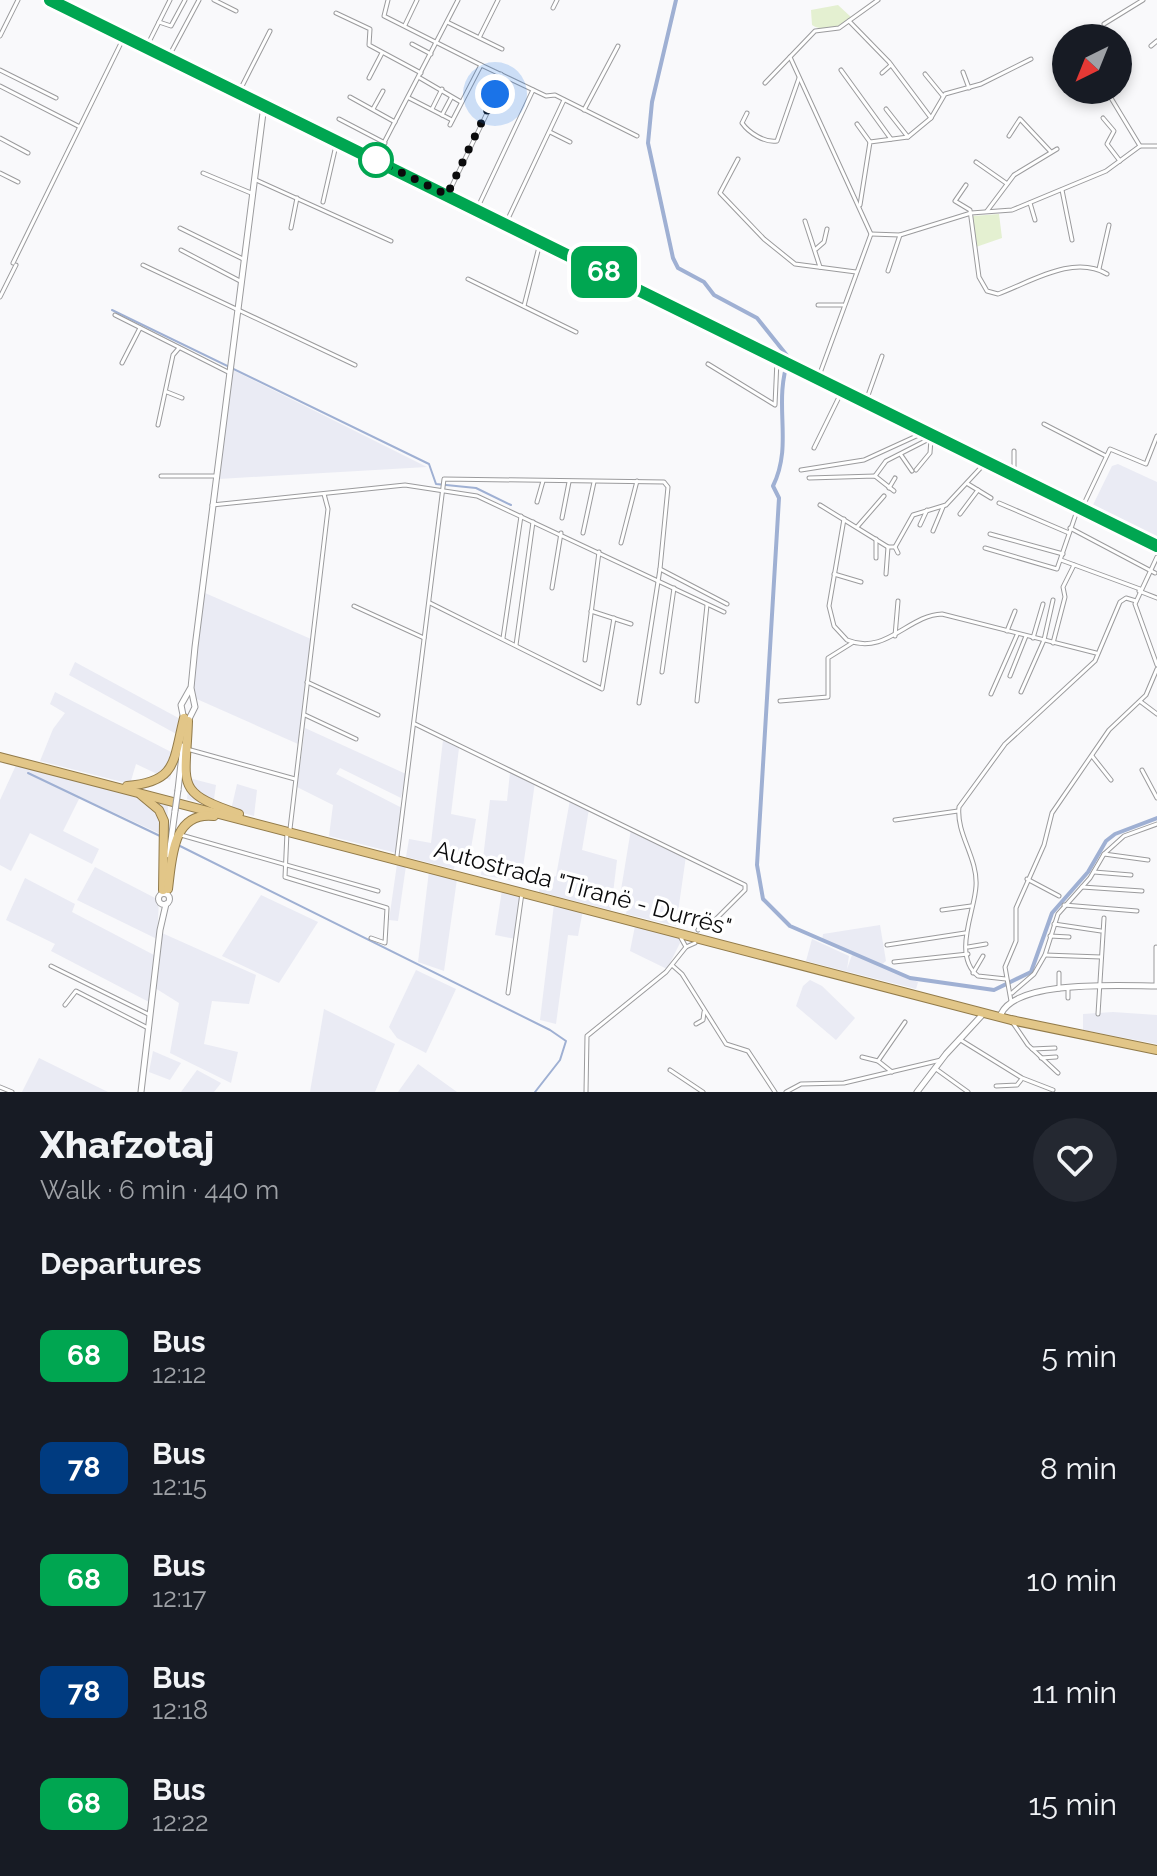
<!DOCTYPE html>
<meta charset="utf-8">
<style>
body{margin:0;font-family:Raleway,sans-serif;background:#242831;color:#f1f3f6;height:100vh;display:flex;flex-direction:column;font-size:30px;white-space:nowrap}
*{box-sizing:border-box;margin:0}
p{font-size:26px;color:#9ea1a6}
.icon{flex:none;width:44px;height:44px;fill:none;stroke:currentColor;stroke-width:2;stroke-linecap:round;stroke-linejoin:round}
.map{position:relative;height:1092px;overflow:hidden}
.sheet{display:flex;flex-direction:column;background:#171b24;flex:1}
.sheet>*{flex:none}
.badge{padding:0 16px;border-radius:12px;font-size:28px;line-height:52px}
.needle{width:52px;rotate:223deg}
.tools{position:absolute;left:1052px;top:24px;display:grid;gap:16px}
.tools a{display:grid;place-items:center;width:80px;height:80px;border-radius:50%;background:#171b24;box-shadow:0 4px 12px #0003;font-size:40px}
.you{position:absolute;width:40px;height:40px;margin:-20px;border:6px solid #fff;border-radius:50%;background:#1a73e8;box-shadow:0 0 0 12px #1a73e833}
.map>.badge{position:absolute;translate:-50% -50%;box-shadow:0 0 0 4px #fff}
h2{padding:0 40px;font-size:30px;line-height:72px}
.round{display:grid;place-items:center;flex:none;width:84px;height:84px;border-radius:42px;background:#242831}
.headline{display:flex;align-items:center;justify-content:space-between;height:136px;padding:0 40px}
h1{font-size:38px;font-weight:800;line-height:60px}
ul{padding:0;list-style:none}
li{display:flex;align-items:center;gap:24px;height:112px;padding:0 40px}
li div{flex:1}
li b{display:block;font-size:30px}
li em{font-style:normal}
li .badge{min-width:88px;font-weight:700;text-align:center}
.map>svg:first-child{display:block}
</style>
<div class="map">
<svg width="1157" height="1092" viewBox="0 0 1157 1092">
<rect width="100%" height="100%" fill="#f9f9fb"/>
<g fill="#eaebf4">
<path d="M 233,370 L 427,467 L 219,479 Z"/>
<path d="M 1118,464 L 1157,482 L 1157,541 L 1092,507 L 1112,466 Z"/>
<path d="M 205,593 L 311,639 L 298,744 L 190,696 Z"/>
<path d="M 75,662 L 184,721 L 180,736 L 69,675 Z"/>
<path d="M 55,692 L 175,754 L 170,780 L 136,764 L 130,784 L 40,761 L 53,729 L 65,713 L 50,704 Z"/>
<path d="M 305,728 L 406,774 L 401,798 L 340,768 L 336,774 L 402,808 L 396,853 L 329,836 L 333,805 L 297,787 Z"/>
<path d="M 443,740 L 459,748 L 451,814 L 476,819 L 468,866 L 455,863 L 454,869 L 406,857 L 409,839 L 431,843 Z"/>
<path d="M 17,763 L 168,803 L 167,837 L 80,797 L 63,831 L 99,849 L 92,864 L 30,833 L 11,871 L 0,865 L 0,800 Z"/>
<path d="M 510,772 L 535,782 L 521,882 L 481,875 L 490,800 L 507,801 Z"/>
<path d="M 189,778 L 216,785 L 213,806 L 187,799 Z"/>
<path d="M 237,784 L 257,790 L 254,816 L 231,810 Z"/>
<path d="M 570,800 L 589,809 L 582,850 L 617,860 L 611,910 L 539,892 L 541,882 L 556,876 Z"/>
<path d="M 631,829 L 686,856 L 676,926 L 626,914 L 628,904 L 619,902 Z"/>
<path d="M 397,864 L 406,866 L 398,921 L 389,920 Z"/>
<path d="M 95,867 L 159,900 L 157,939 L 77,900 Z"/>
<path d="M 429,871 L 457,879 L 444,971 L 418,962 Z"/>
<path d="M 25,878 L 75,904 L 72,912 L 154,955 L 149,1002 L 51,951 L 55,944 L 6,920 Z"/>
<path d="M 502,890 L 521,894 L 515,939 L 495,935 Z"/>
<path d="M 261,895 L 318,922 L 279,983 L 222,956 Z"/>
<path d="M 554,904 L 583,910 L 578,936 L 568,935 L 556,1024 L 540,1020 Z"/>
<path d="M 880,925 L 886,961 L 880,966 L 918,982 L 916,989 L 806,961 L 812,939 L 849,956 L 847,969 L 853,952 L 822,940 L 823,934 Z"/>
<path d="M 635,926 L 679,936 L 680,943 L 667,969 L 630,951 Z"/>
<path d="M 162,933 L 256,975 L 249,1004 L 212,1001 L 204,1044 L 238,1052 L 231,1083 L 170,1053 L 179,1003 L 155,988 Z"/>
<path d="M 416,970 L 456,989 L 426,1053 L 397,1038 L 389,1027 Z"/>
<path d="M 810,980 L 822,986 L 855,1018 L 836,1040 L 796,1006 L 803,986 Z"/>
<path d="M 324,1009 L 395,1044 L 375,1092 L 310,1092 Z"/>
<path d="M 1113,1012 L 1157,1015 L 1157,1044 L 1083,1030 L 1083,1014 Z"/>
<path d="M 153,1051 L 181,1063 L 170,1080 L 149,1072 Z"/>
<path d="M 39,1058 L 108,1092 L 22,1092 Z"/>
<path d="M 418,1064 L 457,1092 L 398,1092 Z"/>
<path d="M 197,1070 L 221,1083 L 214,1092 L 181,1092 Z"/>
</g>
<g fill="#e4f0d1">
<path d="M 838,5 L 852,18 C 840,27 824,33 812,25 L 811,10 Z"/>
<path d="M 999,214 L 1002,238 L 976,247 L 973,216 Z"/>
</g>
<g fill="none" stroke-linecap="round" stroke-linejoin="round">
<g stroke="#9fb0d3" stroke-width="2">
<path d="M 112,310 L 429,464 L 436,484 L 476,488 L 511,505"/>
<path d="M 28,773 L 160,836"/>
<path d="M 180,846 L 550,1030 L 566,1041 L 560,1060 L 535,1092"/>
</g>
<path stroke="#9fb0d3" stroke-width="4" d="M 676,0 L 652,102 L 648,143 L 673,258 L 678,268 L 704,282 L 714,295 L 757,318 L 789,358 C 772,404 794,443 773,486 L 779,498 L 757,865 L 763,899 L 790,926 L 910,978 L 994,990 L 1031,972 L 1052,913 L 1088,872 L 1106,841 L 1115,834 L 1157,818"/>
<g stroke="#9b9b9d" stroke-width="5">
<g id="minor">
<path d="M 214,0 L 236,11"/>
<path d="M 388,0 L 384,16 L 481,65"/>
<path d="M 553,8 L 557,0"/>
<path d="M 336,13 L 370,29 L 369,45 L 421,73"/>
<path d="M 849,21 L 889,62 L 931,118"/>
<path d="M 159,22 L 171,26 L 185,0"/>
<path d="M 447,22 L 502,49"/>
<path d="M 1104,24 L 1143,0"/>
<path d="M 405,25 L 417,0"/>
<path d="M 0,36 L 18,0"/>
<path d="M 480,36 L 498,0"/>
<path d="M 412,44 L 431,54"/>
<path d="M 1151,46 L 1157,41"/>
<path d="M 146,48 L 170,0"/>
<path d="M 168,58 L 199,0"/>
<path d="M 0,70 L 56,98"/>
<path d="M 841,70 L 891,139"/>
<path d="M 963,72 L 969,88"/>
<path d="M 882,73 L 891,65"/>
<path d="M 925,74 L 943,96"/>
<path d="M 369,78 L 382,53"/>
<path d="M 420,78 L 461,102"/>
<path d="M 765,83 L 790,57"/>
<path d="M 0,86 L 78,126"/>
<path d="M 239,92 L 270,31"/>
<path d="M 350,97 L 395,122"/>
<path d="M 409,98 L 452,120"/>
<path d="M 1111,98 L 1140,146"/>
<path d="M 373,109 L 383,91"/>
<path d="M 432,109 L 442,89"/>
<path d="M 886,109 L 908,137"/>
<path d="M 584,110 L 618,46"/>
<path d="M 747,113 L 742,123 C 749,133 765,143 777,141 L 799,78"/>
<path d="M 442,115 L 451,98"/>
<path d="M 1103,118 L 1114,131 L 1107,144 L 1120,161"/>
<path d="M 339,119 L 385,143"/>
<path d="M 857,124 L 870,142"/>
<path d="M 450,125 L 481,65 L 546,96 L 555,95 L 637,136"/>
<path d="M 550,132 L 570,142"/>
<path d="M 1009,136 L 1020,119 L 1051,152"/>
<path d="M 0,138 L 28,153"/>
<path d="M 738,159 L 720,193 L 764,239 L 795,264 L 856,272"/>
<path d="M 375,160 L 458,0"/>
<path d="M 976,162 L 1006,183"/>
<path d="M 0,173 L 18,182"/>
<path d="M 203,173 L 251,193"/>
<path d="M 256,180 L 391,241"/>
<path d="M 966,185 L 955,201 L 970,210 L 979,277 L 987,291 L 998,294 C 1031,282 1073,254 1107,274"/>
<path d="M 1062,190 L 1072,240"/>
<path d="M 448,194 L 489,109 L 501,74"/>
<path d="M 323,202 L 337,141"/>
<path d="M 1030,203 L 1035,220"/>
<path d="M 860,205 L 870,142 L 908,137 L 931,118 L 945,94 L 981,84 L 1031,59"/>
<path d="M 477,209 L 533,90"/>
<path d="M 987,211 L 1014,175 L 1057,149"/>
<path d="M 805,221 L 820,267"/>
<path d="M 506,223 L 564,100"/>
<path d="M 180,228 L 243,259"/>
<path d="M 291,228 L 297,198"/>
<path d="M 871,234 L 900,235 L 971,213 L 1012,210 L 1106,171 L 1140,146 L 1157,146"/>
<path d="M 816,249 L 824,242 L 827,229"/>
<path d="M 181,250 L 240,281"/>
<path d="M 13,263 L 124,37"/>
<path d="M 143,265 L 355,365"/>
<path d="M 1099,269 L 1109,225"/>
<path d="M 888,271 L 900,235"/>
<path d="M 468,279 L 576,332"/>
<path d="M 0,297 L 16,265"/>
<path d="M 818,305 L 843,305"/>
<path d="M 524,306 L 540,243"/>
<path d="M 115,315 L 230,373"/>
<path d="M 122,363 L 140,328"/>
<path d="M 708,364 L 775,405 L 777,360"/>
<path d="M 819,376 L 871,234 L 790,57 L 815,31 L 839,28 L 878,0"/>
<path d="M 167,392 L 182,398"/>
<path d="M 866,401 L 882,356"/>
<path d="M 1044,424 L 1106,456"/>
<path d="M 158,425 L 173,355 L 179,348"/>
<path d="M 814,448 L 841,393"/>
<path d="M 1014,451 L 1014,475"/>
<path d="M 901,455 L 912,471"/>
<path d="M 801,470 L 864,460 L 923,433"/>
<path d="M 916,470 L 930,453 L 931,439"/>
<path d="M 161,476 L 216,476"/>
<path d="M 875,476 L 886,461 L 933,437"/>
<path d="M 809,478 L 875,476 L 894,491"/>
<path d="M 968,484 L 991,498"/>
<path d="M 889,488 L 895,478"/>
<path d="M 537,502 L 543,481"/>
<path d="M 999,503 L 1069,533"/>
<path d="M 212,505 L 405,485 L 477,496 L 724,612"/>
<path d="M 820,505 L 888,547 L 895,547 L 898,553"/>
<path d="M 1082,508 L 1110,449 L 1146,464 L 1157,436"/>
<path d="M 960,514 L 978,490"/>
<path d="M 562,518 L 569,482"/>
<path d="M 844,519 L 829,606 L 834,626 L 847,640 C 886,656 908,615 942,614 L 1096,653"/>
<path d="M 920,525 L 927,510"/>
<path d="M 857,527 L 884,496"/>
<path d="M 1070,528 L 1155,573"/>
<path d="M 933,531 L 943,507"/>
<path d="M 583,533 L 594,482"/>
<path d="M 990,534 L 1063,554"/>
<path d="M 621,543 L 637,481"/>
<path d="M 895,547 L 913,515 L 946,505 L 987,461"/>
<path d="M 985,548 L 1057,569 L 1078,508"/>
<path d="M 1157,557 L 1135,604 L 1157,665"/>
<path d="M 876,558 L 876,539"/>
<path d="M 1061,560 L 1140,589"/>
<path d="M 834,574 L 861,582"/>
<path d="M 886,574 L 888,547"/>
<path d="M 552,588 L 561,533"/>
<path d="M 1139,591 L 1157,598"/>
<path d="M 430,603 L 602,689 L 614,618"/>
<path d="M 354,606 L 424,638"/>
<path d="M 591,611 L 631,624"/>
<path d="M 1007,631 L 1015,611"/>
<path d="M 895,636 L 898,601"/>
<path d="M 503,638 L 521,516"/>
<path d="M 1033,638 L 1043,604"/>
<path d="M 1053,643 L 1065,597 L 1063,587 L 1074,565"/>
<path d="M 516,645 L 533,522"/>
<path d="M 585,660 L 599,552"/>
<path d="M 662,672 L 674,588"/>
<path d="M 1010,676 L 1026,636"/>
<path d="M 307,682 L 378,715"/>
<path d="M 1021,692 L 1044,640 L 1053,600"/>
<path d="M 991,694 L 1017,635"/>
<path d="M 697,701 L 707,605"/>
<path d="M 780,701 L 828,697 L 828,658 L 852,643"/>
<path d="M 1141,702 L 1157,714"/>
<path d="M 639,703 L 660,569"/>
<path d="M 305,715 L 356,739"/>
<path d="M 415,724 L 745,885 L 745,890 L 706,929 L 701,926 L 698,930"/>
<path d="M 187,749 L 295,779"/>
<path d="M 1092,756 L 1111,780"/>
<path d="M 1142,770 L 1157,798"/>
<path d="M 895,820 L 958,811"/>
<path d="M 290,829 L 328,509 L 324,494"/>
<path d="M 287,832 L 285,877 L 387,908 L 385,943 L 371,938"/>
<path d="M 181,835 L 378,891"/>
<path d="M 1104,854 L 1148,860"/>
<path d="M 397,856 L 444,479 L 664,482 L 668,487 L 660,569 L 727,604"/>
<path d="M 1094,872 L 1131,875"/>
<path d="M 1027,879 L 1059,896"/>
<path d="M 1082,887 L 1142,891"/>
<path d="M 1064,905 L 1137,911"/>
<path d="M 942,910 L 971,906"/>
<path d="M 1054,924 L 1101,931"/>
<path d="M 1050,936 L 1069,937"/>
<path d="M 681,938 L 686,947 L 695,943"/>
<path d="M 887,945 L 965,933"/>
<path d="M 968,947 L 986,944"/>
<path d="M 1045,955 L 1101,957"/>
<path d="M 894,962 L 968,954"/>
<path d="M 51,966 L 148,1014"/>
<path d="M 673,966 L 682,974 L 726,1044 L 748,1051 L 775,1092"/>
<path d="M 973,973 L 983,956"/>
<path d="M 1059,973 L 1059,989"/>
<path d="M 1006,979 L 978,976 C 952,955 975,911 976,886 C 978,858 956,834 959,807 L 1005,744 L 1095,661 L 1120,602 L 1126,598 L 1136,601"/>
<path d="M 1156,986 L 1156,947"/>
<path d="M 1068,988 L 1068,998"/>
<path d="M 508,993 L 522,893"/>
<path d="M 1012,993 L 1034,974 L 1045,955 L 1058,914 L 1090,878 L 1104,854 L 1124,836 L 1157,824"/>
<path d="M 1011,1001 L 1005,967 L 1016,941 L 1016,908 L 1044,845 L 1052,813 L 1109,730 L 1146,695 L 1157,669"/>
<path d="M 65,1005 L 76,991 L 148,1028"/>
<path d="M 1098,1014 L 1104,918"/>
<path d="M 1013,1023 L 1028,1045 L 1058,1073"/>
<path d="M 696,1024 L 703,1020 L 704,1012"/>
<path d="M 959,1039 L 1022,1078 L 1053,1090"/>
<path d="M 1032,1049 L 1055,1048"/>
<path d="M 862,1057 L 878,1061 L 892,1072"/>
<path d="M 1041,1058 L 1056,1057"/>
<path d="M 878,1061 L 905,1022"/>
<path d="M 936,1069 L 968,1092"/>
<path d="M 670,1070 L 703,1092"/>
<path d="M 996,1086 L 1017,1085 L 1021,1080"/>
<path d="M 0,1087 L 12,1092"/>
<path d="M 586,1092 L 587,1036 L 666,972 L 686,947"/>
<path d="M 786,1092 L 801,1084 L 844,1083 L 941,1060"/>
</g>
</g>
<g stroke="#9b9b9d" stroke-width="7">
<g id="tertiary">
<path d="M 184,720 L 181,705 L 190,689"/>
<path d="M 188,721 L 195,707 L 191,688 L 195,647 L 264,105"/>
<path d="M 178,790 L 183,746"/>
<path d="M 169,855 L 175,811"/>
<circle cx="164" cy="899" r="5.5"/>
<path d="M 1001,1014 C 1017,979 1123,986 1157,986"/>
<path d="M 141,1092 L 160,930 L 166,904"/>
<path d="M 917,1092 L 946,1054 L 984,1013"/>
</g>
</g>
<g stroke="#9b9b9d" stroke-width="8">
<path id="secondary" d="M 50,0 L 1157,546"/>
</g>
<g stroke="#927b4a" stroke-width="10">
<g id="trunk">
<path d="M 188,721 C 186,785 173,792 239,814"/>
<path d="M 0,757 L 1011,1020 L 1157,1050"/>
<path d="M 127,786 C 177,782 173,762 184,718"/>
<path d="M 141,795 L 159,810 L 164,821 L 163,890"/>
<path d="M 168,889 C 172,859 172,811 214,816"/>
</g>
</g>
<use href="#minor" stroke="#fff" stroke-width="3"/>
<use href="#tertiary" stroke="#fff" stroke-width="5"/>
<use href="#secondary" stroke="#fff" stroke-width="6"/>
<use href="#trunk" stroke="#e2c688" stroke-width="8"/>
<g stroke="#9b9b9d" stroke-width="7" stroke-linecap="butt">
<path id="tertiary-bridge" d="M 175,811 L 178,790"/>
</g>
<use href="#tertiary-bridge" stroke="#fff" stroke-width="5"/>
</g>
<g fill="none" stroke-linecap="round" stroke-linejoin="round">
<g stroke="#fff" stroke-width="18">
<path id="line" d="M 50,0 L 1157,546"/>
</g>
<use href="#line" stroke="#00a651" stroke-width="12"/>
<path stroke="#0b0b0c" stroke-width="8" stroke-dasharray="0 14.4" d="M 376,160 L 447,195 L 495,94"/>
</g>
<circle fill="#fff" stroke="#00a651" stroke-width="4" cx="376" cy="160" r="16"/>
<g text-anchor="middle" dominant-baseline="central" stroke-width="7" stroke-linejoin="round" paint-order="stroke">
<g font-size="24" fill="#0b0b0c" stroke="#fff">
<text transform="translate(583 888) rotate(15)">Autostrada "Tiranë - Durrës"</text>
</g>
</g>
</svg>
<div class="tools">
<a><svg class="needle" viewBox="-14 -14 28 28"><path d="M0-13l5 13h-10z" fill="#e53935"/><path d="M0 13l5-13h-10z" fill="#9ea1a6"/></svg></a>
</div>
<div class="you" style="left:495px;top:94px"></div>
<b class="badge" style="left:604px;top:272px;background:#00a651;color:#fff">68</b>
</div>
<section class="sheet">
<div class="headline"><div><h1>Xhafzotaj</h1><p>Walk · 6 min · 440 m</p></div><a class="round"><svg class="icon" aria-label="heart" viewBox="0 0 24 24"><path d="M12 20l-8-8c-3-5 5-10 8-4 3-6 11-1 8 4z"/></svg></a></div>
<h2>Departures</h2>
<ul>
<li><span class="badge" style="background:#00a651;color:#fff">68</span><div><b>Bus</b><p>12:12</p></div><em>5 min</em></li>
<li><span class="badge" style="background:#003b80;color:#fff">78</span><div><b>Bus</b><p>12:15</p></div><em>8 min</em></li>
<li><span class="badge" style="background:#00a651;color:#fff">68</span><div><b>Bus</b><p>12:17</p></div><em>10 min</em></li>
<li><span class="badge" style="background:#003b80;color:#fff">78</span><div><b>Bus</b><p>12:18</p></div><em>11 min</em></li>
<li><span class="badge" style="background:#00a651;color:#fff">68</span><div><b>Bus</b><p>12:22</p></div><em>15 min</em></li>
</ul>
</section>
